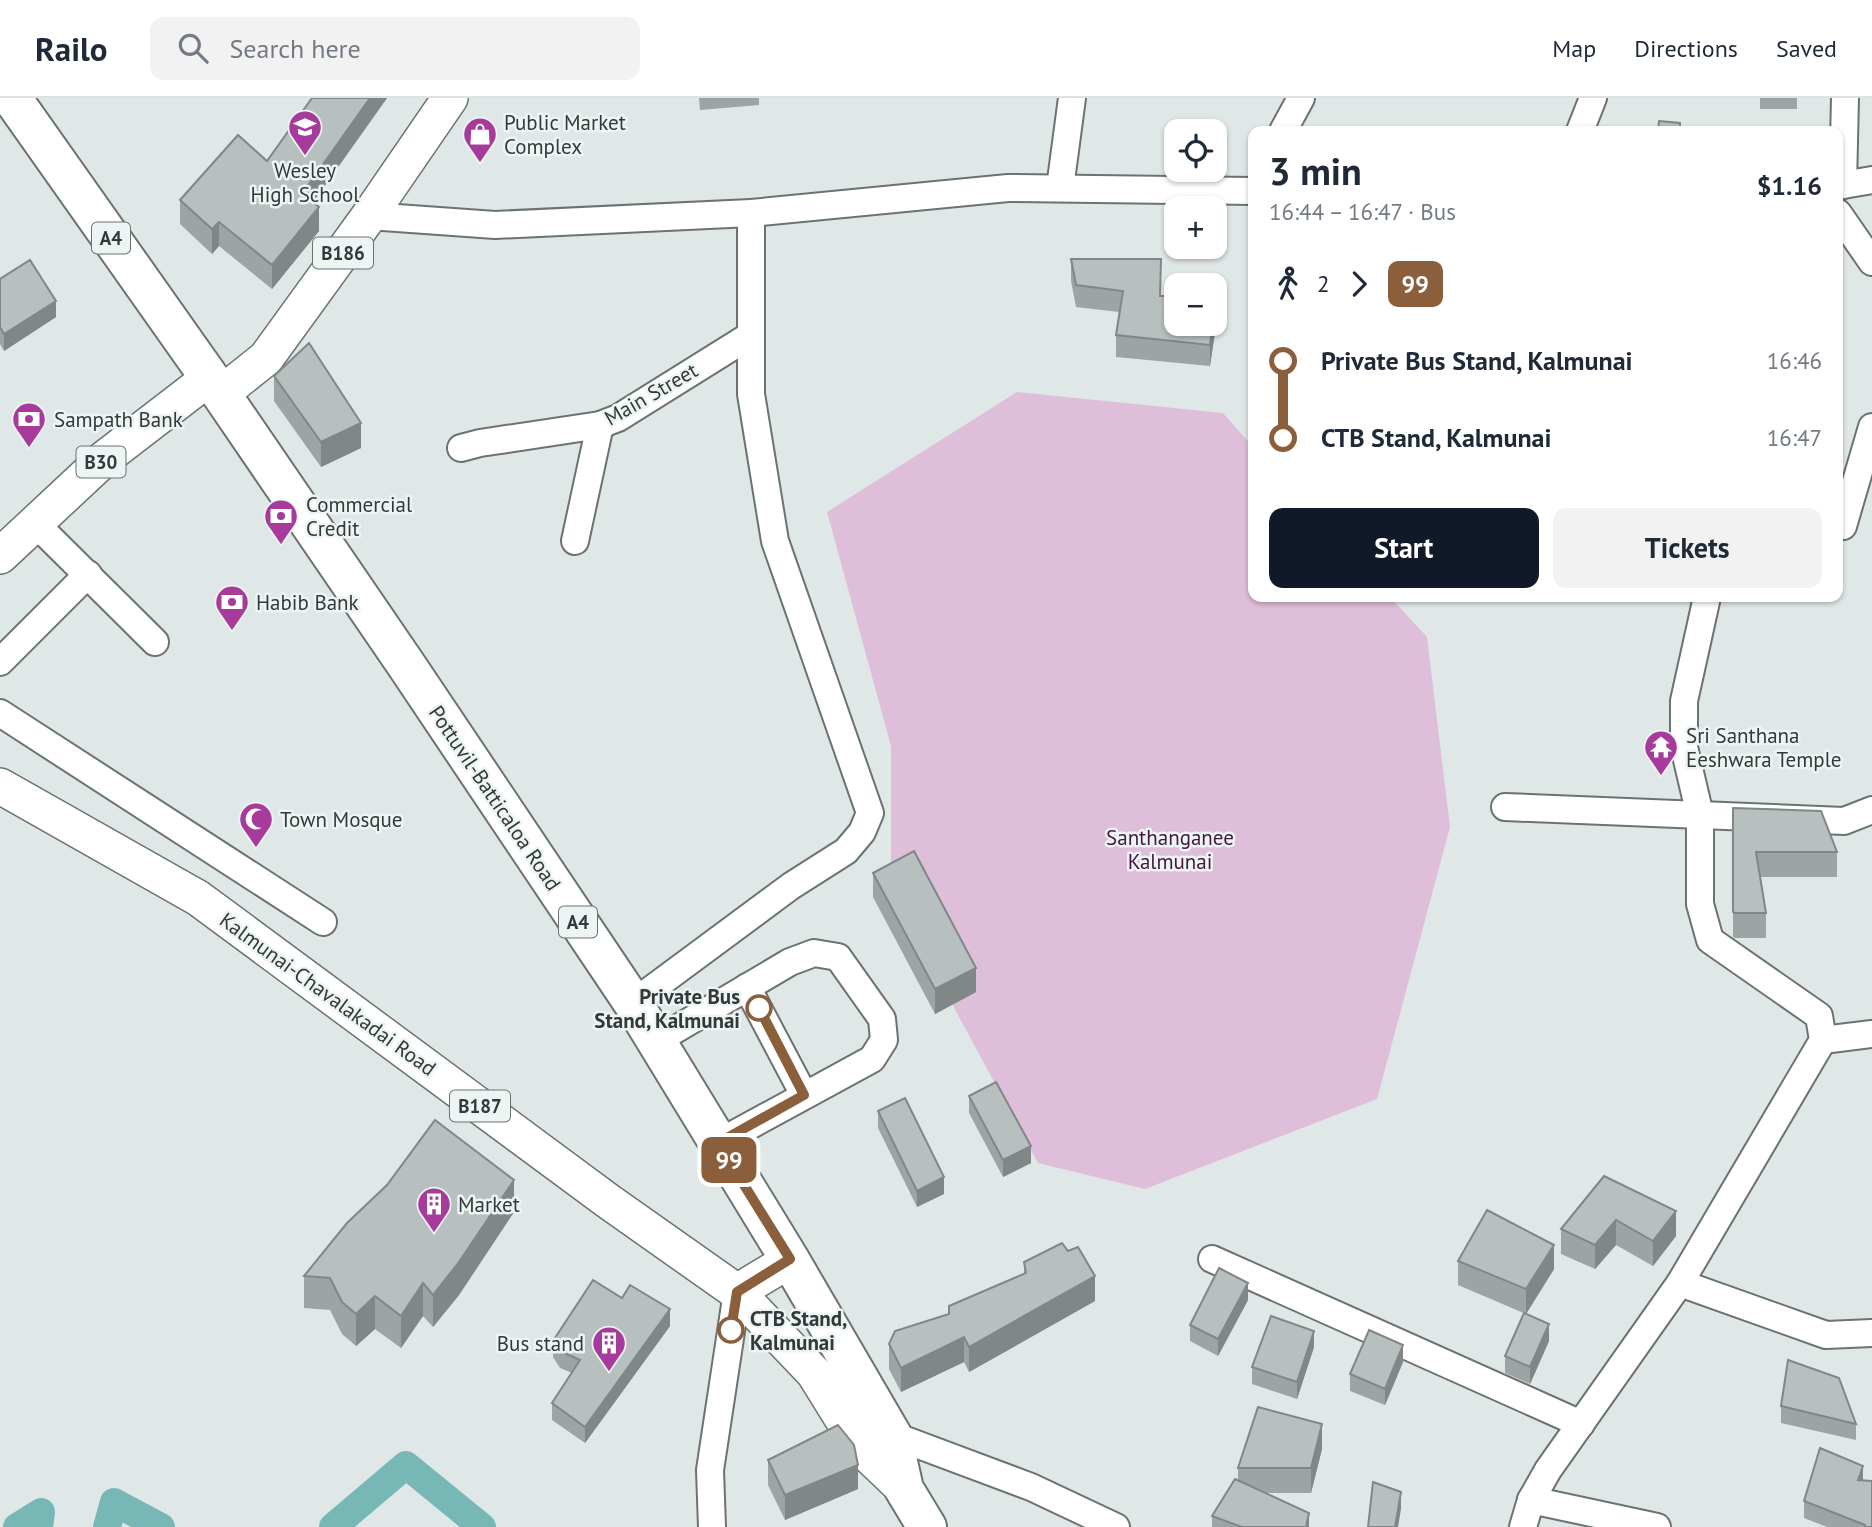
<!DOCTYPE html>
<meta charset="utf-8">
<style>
body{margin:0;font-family:"PT Sans",sans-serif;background:#f2f2f3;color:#1f2937;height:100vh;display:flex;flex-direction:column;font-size:26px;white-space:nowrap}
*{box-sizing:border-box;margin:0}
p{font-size:23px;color:#747a83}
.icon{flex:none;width:38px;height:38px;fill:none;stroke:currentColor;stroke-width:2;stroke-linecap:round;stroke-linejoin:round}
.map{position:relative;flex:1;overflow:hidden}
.details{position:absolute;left:1248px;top:28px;width:595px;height:476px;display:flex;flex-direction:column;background:#fff;border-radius:14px;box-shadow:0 2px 5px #0004}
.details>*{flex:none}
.badge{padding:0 14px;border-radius:10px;font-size:24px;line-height:46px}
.fabs{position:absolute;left:1164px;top:21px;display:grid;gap:14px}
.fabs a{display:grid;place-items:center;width:63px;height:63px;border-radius:14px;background:#fff;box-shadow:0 2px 5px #0004;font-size:35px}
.map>.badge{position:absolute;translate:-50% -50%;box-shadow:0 0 0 4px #fff}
.legs{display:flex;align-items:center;gap:10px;height:77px;padding:0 21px;font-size:23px}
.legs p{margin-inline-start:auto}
.summary{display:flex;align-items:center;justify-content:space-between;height:119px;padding:0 21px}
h1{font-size:38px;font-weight:800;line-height:52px}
.primary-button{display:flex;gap:14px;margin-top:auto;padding:14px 21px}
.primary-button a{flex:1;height:80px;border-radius:14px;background:#111827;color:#fff;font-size:28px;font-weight:800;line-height:80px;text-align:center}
.primary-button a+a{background:#f2f2f3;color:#1f2937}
ul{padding:0 21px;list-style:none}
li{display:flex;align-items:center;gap:24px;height:77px;font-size:26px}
li i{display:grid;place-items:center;width:10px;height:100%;margin:0 9px;background:currentColor}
li i::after{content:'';width:18px;height:18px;margin:-9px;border:5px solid;border-radius:50%;background:#fff}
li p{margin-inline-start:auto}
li:first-child i{background:linear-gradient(#0000 50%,currentColor 0)}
li:last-child i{background:linear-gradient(currentColor 50%,#0000 0)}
header{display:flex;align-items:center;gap:42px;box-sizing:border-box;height:98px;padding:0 35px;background:#fff;border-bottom:2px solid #e0e1e3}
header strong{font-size:33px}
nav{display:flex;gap:38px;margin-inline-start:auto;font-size:24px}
.search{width:490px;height:63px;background:#f2f2f3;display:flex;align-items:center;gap:18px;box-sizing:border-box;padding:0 24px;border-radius:14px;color:#747a83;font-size:26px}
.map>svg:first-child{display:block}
</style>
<header>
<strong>Railo</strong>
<div class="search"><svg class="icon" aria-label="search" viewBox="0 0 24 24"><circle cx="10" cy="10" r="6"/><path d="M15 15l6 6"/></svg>Search here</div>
<nav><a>Map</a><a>Directions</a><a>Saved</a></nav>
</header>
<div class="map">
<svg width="1872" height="1429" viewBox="0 0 1872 1429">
<rect width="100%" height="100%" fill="#e0e7e7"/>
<path fill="#debed8" d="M 1017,294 L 1223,315 L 1253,349 L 1253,499 L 1390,499 L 1427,539 L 1450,729 L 1377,1001 L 1145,1091 L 1038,1065 L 891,793 L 891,648 L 827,414 Z"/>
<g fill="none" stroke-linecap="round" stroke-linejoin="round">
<g stroke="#77b8b7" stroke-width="28">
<path d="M 17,1429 L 41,1414 L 39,1429"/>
<path d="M 107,1429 L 114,1404 L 161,1429"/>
<path d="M 333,1429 L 406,1367 L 482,1429"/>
</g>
<g stroke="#6b7272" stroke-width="30">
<g id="minor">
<path d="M 1283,33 L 1301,0"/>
<path d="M 1580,33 L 1593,0"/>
<path d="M 1843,87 L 1872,82"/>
<path d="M 1838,88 L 1843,87 L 1845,0"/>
<path d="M 1060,90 L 1072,0"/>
<path d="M 1838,115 L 1872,164"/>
<path d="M 369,118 L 495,127 L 751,115 L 1008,90 L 1253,93"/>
<path d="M 461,350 L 480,345 L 600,327 L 618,320 L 751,237"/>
<path d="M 34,424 L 155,544"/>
<path d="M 1843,428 L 1872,329"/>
<path d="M 575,443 L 600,327"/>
<path d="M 0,564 L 88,476"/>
<path d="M 0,615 L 323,824"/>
<path d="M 1505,709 L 1844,723 L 1872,712"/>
<path d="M 747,889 L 804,997"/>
<path d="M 633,905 L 791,788 L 846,753 L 862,734 L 870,715 L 775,443 L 751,296 L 751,115"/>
<path d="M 1823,942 L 1872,936"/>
<path d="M 656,943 L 790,864 L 814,855 L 838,859 L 882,921 L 884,942 L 872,961 L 718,1045"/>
<path d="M 1212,1161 L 1581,1326"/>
<path d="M 1680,1185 L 1826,1237 L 1872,1235"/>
<path d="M 892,1337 L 1031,1389 L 1116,1429"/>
<path d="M 1531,1402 L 1657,1429"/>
<path d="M 712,1429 L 710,1372 L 737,1194"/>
<path d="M 1523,1429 L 1531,1402 L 1548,1372 L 1680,1185 L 1823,942 L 1819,918 L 1710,842 L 1700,806 L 1700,717 L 1684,649 L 1684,603 L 1707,499"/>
</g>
</g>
<g stroke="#6b7272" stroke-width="38">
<g id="major">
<path d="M 221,296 L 266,260 L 369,118 L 450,0"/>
<path d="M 0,458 L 105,360 L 209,280"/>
<path d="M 0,688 L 198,800 L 608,1103 L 737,1194 L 814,1275 L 860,1349 L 904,1391"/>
<path d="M 737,1194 L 790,1162"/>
</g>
</g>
<g stroke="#6b7272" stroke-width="42">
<path id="highway" d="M 12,0 L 221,296 L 407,568 L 633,905 L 790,1162 L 892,1337 L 904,1391 L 927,1429"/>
</g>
<use href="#minor" stroke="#fff" stroke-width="26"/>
<use href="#major" stroke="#fff" stroke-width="35"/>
<use href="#highway" stroke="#fff" stroke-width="38"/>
</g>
<g fill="#9ea4a4">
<path d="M 312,0 L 387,0 L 313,104 L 319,133 L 272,191 L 219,148 L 212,156 L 180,126 L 180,102 L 267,63 Z"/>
<path d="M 699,0 L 759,0 L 759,7 L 700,12 Z"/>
<path d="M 1760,0 L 1813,0 L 1797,0 L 1797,11 L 1760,11 Z"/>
<path d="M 1071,161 L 1217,221 L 1210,268 L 1116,259 L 1116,237 L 1119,214 L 1076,209 L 1071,183 Z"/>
<path d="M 0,181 L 56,219 L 4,253 L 0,246 Z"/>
<path d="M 274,278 L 361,350 L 321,369 L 274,303 Z"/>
<path d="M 1733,710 L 1837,754 L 1837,779 L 1760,779 L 1766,815 L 1766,840 L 1735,840 L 1733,839 Z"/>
<path d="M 873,775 L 976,894 L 935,916 L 873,799 Z"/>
<path d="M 969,998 L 1031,1065 L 1003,1079 L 969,1015 Z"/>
<path d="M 878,1013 L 944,1096 L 917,1109 L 878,1030 Z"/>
<path d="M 1604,1078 L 1676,1138 L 1653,1168 L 1616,1147 L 1595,1171 L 1561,1156 L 1561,1131 Z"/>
<path d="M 514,1114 L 459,1197 L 433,1229 L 423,1218 L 401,1250 L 375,1231 L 356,1248 L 342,1236 L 330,1212 L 304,1210 L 304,1178 Z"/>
<path d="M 1458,1163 L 1554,1171 L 1526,1216 L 1458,1187 Z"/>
<path d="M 1024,1164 L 1095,1203 L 969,1274 L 964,1264 L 901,1294 L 889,1271 L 889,1246 L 949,1216 L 1024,1176 Z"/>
<path d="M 622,1200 L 670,1228 L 585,1345 L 552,1322 L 552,1305 L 572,1275 L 560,1270 L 553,1259 L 553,1243 Z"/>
<path d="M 1248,1202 L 1218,1258 L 1190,1243 L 1190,1227 Z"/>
<path d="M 1549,1243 L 1530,1286 L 1505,1275 L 1505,1258 Z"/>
<path d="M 1314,1249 L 1297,1301 L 1252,1286 L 1252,1269 Z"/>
<path d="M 1403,1264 L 1385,1307 L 1350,1293 L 1350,1276 Z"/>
<path d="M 1781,1308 L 1856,1326 L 1856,1342 L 1781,1325 Z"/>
<path d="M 1322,1351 L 1311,1395 L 1266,1395 L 1309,1429 L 1212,1429 L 1212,1418 L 1238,1382 L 1238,1370 Z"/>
<path d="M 768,1362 L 858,1391 L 785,1422 L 768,1387 Z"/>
<path d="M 1863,1382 L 1872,1429 L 1827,1429 L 1804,1420 L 1804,1403 Z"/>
</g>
<g fill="#818686">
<path d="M 370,0 L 387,0 L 302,120 L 302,96 Z"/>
<path d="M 319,109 L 319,133 L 272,191 L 272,167 Z"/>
<path d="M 219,124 L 219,148 L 212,156 L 212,131 Z"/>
<path d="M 1217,200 L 1217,221 L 1210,268 L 1210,247 L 1213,226 L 1214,226 Z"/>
<path d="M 56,203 L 56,219 L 4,253 L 4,236 Z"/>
<path d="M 361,325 L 361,350 L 321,369 L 321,344 Z"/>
<path d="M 976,870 L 976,894 L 935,916 L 935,891 Z"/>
<path d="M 1031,1048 L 1031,1065 L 1003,1079 L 1003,1062 Z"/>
<path d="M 944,1079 L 944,1096 L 917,1109 L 917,1093 Z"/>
<path d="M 514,1082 L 514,1114 L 459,1197 L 433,1229 L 433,1197 Z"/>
<path d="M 1676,1113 L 1676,1138 L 1653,1168 L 1653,1143 Z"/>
<path d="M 1616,1122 L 1616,1147 L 1595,1171 L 1595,1147 Z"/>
<path d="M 1554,1147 L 1554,1171 L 1526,1216 L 1526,1191 Z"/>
<path d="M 1095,1178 L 1095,1203 L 969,1274 L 969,1249 Z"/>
<path d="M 423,1185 L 423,1218 L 401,1250 L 401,1218 Z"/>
<path d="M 1248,1185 L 1248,1202 L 1218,1258 L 1218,1241 Z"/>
<path d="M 375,1198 L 375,1231 L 356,1248 L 356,1216 Z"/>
<path d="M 670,1211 L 670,1228 L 585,1345 L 585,1329 Z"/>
<path d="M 1549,1226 L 1549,1243 L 1530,1286 L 1530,1269 Z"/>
<path d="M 1314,1233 L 1314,1249 L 1297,1301 L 1297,1284 Z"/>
<path d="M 964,1239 L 964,1264 L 901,1294 L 901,1270 Z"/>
<path d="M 1403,1247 L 1403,1264 L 1385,1307 L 1385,1291 Z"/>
<path d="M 1322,1326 L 1322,1351 L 1311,1395 L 1311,1370 Z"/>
<path d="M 858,1367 L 858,1391 L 785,1422 L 785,1397 Z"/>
<path d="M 1863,1368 L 1863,1384 L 1858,1382 Z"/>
<path d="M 1401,1394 L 1401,1411 L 1398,1429 L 1395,1429 Z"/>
<path d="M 1309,1415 L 1309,1429 L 1306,1429 Z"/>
</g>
<g fill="#b8bfbf" stroke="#818686" stroke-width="2">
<path d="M 312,0 L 370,0 L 302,96 L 319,109 L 272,167 L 219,124 L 212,131 L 180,102 L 238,37 L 267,63 Z"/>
<path d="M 1659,23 L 1680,25 L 1680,33 L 1658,33 Z"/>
<path d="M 1071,161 L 1161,161 L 1160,198 L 1176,198 L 1176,226 L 1213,226 L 1210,247 L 1116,237 L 1123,193 L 1076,187 Z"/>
<path d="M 30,162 L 56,203 L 4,236 L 0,229 L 0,181 Z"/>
<path d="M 1214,200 L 1217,200 L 1214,218 Z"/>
<path d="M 309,245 L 361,325 L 321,344 L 274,278 Z"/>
<path d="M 1733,710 L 1821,713 L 1837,754 L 1756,754 L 1766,815 L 1735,815 L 1733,814 Z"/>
<path d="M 914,753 L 976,870 L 935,891 L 873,775 Z"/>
<path d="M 996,984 L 1031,1048 L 1003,1062 L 969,998 Z"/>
<path d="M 905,1000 L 944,1079 L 917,1093 L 878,1013 Z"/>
<path d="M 435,1022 L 514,1082 L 459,1164 L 433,1197 L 423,1185 L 401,1218 L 375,1198 L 356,1216 L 342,1204 L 330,1180 L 304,1178 L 347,1125 L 387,1087 Z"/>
<path d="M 1604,1078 L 1676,1113 L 1653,1143 L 1616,1122 L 1595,1147 L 1561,1131 Z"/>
<path d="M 1487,1112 L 1554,1147 L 1526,1191 L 1458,1163 Z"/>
<path d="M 1062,1145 L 1068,1153 L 1078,1149 L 1095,1178 L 969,1249 L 964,1239 L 901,1270 L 889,1246 L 895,1233 L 949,1216 L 949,1208 L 1026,1175 L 1024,1164 Z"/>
<path d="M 1219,1170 L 1248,1185 L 1218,1241 L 1190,1227 Z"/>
<path d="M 593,1182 L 622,1200 L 630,1187 L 670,1211 L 585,1329 L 552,1305 L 580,1262 L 560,1253 L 553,1243 Z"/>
<path d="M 1524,1215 L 1549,1226 L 1530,1269 L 1505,1258 Z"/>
<path d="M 1271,1218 L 1314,1233 L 1297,1284 L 1252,1269 Z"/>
<path d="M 1369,1232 L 1403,1247 L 1385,1291 L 1350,1276 Z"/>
<path d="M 1788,1262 L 1839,1280 L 1856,1326 L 1781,1308 Z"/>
<path d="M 1258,1309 L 1322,1326 L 1311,1370 L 1238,1370 Z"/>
<path d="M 838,1327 L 854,1347 L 858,1367 L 785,1397 L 768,1362 Z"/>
<path d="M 1820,1350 L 1863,1368 L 1858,1382 L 1872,1383 L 1872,1429 L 1865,1429 L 1865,1427 L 1804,1403 Z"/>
<path d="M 1235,1381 L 1309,1415 L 1306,1429 L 1242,1429 L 1212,1418 Z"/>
<path d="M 1373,1384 L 1401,1394 L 1395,1429 L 1368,1429 Z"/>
</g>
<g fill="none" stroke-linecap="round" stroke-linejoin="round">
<g stroke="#fff" stroke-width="16">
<path id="line-1" d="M 731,1232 L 737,1194 L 790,1161 L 718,1045 L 804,997 L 759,910"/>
</g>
<use href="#line-1" stroke="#8b5e3c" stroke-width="10"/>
</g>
<defs>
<g id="school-pin" transform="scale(1.75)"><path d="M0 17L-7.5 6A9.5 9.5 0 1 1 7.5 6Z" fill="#a63b9c" stroke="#edf5f4"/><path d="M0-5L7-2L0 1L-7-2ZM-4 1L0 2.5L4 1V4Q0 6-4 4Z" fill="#fff"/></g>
<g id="shop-pin" transform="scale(1.75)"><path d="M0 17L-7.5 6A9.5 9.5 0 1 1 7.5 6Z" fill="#a63b9c" stroke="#edf5f4"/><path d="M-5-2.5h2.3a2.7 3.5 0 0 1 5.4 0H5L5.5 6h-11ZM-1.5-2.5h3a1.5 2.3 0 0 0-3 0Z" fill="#fff"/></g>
<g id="bank-pin" transform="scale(1.75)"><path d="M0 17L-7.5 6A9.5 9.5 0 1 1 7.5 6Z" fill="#a63b9c" stroke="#edf5f4"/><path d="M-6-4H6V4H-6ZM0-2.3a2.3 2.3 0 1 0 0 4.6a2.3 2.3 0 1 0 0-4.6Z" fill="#fff"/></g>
<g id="temple-pin" transform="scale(1.75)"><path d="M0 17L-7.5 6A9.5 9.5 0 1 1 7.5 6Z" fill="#a63b9c" stroke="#edf5f4"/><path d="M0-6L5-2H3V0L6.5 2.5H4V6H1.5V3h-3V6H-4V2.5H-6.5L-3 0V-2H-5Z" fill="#fff"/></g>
<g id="mosque-pin" transform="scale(1.75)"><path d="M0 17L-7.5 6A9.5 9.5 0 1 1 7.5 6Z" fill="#a63b9c" stroke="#edf5f4"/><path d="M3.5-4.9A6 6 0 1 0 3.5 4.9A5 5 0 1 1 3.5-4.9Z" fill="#fff"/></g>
<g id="building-pin" transform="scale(1.75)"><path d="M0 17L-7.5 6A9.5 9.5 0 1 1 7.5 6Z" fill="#a63b9c" stroke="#edf5f4"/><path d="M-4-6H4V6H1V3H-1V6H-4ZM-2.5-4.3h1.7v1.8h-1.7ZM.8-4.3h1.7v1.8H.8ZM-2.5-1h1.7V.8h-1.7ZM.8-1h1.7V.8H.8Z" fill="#fff"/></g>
</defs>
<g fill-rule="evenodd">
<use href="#school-pin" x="305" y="29"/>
<use href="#shop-pin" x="480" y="36"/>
<use href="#bank-pin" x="29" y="321"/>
<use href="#bank-pin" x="281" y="418"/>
<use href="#bank-pin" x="232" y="504"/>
<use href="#temple-pin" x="1661" y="649"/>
<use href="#mosque-pin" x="256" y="721"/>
<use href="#building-pin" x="434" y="1106"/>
<use href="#building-pin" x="609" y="1245"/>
</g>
<g fill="#fff" stroke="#8b5e3c" stroke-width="3.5">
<circle cx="759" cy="910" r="12"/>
<circle cx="731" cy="1232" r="12"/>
</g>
<g text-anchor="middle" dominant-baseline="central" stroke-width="5" stroke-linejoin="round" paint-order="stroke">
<g fill="#edf5f4" stroke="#6c7170" stroke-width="2">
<rect x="92" y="124.5" width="38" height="31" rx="5"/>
<rect x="313" y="139.5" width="60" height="31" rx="5"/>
<rect x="76.5" y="348.5" width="49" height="31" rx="5"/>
<rect x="559" y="808.5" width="38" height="31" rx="5"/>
<rect x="450" y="992.5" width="60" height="31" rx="5"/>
</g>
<g font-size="19" font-weight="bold" fill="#353838">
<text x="111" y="140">A4</text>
<text x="343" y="155">B186</text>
<text x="101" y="364">B30</text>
<text x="578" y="824">A4</text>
<text x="480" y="1008">B187</text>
</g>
<g font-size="21" fill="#353838" stroke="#edf5f4" text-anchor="start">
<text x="504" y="24">Public Market<tspan x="504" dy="24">Complex</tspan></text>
<text x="305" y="72" text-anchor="middle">Wesley<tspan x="305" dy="24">High School</tspan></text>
<text x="54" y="321">Sampath Bank</text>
<text x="306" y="406">Commercial<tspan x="306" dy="24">Credit</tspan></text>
<text x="256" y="504">Habib Bank</text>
<text x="1686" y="637">Sri Santhana<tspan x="1686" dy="24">Eeshwara Temple</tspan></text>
<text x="280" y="721">Town Mosque</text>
<text x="458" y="1106">Market</text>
<text x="584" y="1245" text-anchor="end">Bus stand</text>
</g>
<g font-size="21" fill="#353838" stroke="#edf5f4">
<text transform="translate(651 296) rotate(-30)">Main Street</text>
<text transform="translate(495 700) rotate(56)">Pottuvil-Batticaloa Road</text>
<text transform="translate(328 896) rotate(36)">Kalmunai-Chavalakadai Road</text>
</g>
<g font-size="21" fill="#461541" stroke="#edf5f4">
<text x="1170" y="739">Santhanganee<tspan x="1170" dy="24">Kalmunai</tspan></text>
</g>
<g font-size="21" font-weight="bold" fill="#353838" stroke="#edf5f4" text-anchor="end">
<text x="740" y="898">Private Bus<tspan x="740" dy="24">Stand, Kalmunai</tspan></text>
<text x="750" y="1220" text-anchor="start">CTB Stand,<tspan x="750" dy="24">Kalmunai</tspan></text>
</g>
</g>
</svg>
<div class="fabs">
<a><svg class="icon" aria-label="locate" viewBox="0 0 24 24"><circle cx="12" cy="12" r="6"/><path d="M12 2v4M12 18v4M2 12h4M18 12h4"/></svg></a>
<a>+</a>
<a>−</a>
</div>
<b class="badge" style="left:729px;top:1062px;background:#8b5e3c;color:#fff">99</b>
<section class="details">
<div class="summary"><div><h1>3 min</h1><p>16:44 – 16:47 · Bus</p></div><b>$1.16</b></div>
<div class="legs"><svg class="icon" aria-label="walk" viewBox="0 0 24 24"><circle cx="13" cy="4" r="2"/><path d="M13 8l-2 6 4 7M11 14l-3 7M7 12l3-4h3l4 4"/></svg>2<svg class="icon" aria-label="forward" viewBox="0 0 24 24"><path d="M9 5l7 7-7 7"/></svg><b class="badge" style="background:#8b5e3c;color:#fff">99</b></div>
<ul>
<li><i style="color:#8b5e3c"></i><b>Private Bus Stand, Kalmunai</b><p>16:46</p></li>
<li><i style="color:#8b5e3c"></i><b>CTB Stand, Kalmunai</b><p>16:47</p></li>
</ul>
<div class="primary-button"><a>Start</a><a>Tickets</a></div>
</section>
</div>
